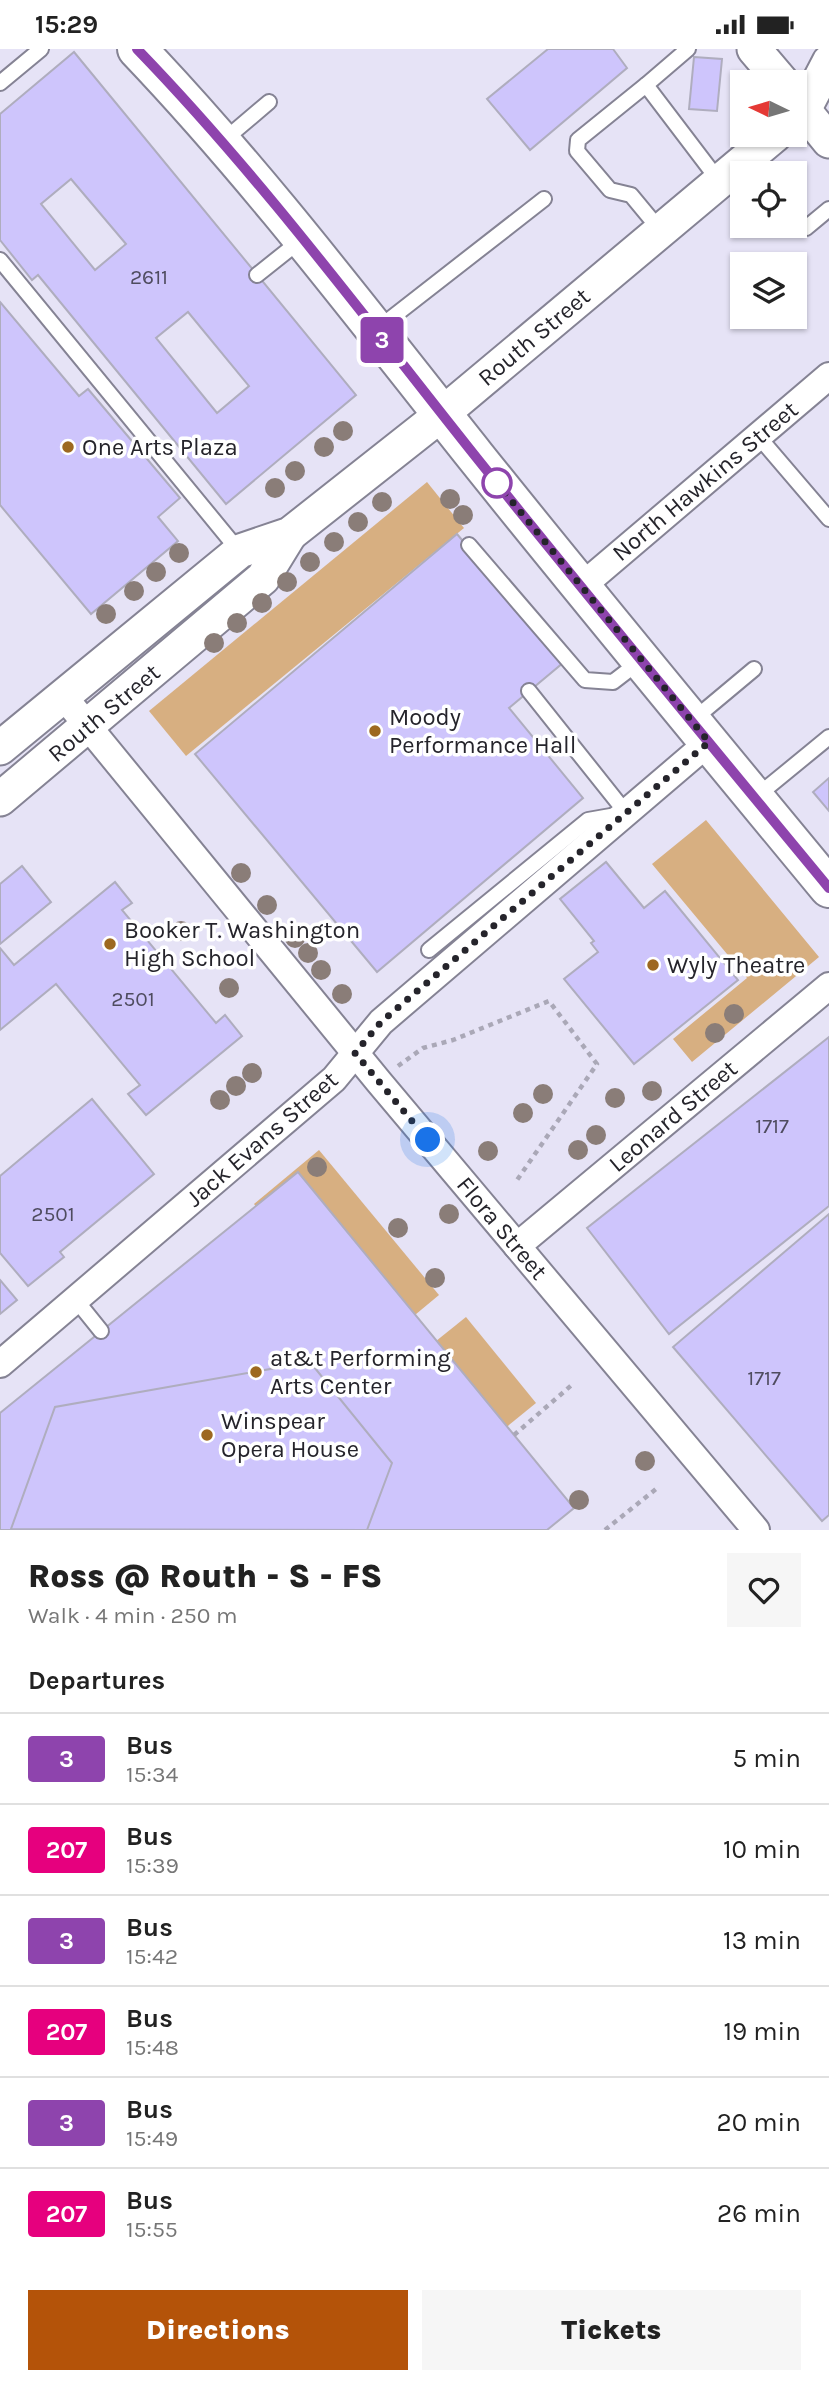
<!DOCTYPE html>
<meta charset="utf-8">
<style>
body{margin:0;font-family:Karla,sans-serif;background:#f6f6f6;color:#222;height:100vh;display:flex;flex-direction:column;font-size:26px;white-space:nowrap}
*{box-sizing:border-box;margin:0}
p{font-size:23px;color:#767676}
.icon{flex:none;width:38px;height:38px;fill:none;stroke:currentColor;stroke-width:2;stroke-linecap:round;stroke-linejoin:round}
.map{position:relative;height:1481px;overflow:hidden}
.sheet{display:flex;flex-direction:column;background:#fff;flex:1}
.sheet>*{flex:none}
.badge{padding:0 14px;border-radius:5px;font-size:24px;line-height:46px}
.needle{width:46px;rotate:275deg}
.tools{position:absolute;left:730px;top:21px;display:grid;gap:14px}
.tools a{display:grid;place-items:center;width:77px;height:77px;border-radius:0px;background:#fff;box-shadow:0 2px 5px #0004;font-size:35px}
.you{position:absolute;width:35px;height:35px;margin:-18px;border:5px solid #fff;border-radius:50%;background:#1a73e8;box-shadow:0 0 0 10px #1a73e833}
.map>.badge{position:absolute;translate:-50% -50%;box-shadow:0 0 0 4px #fff}
h2{padding:0 28px;font-size:26px;line-height:63px}
.round{display:grid;place-items:center;flex:none;width:74px;height:74px;border-radius:0px;background:#f6f6f6}
.overview{display:flex;align-items:center;justify-content:space-between;height:119px;padding:0 28px}
h1{font-size:33px;font-weight:800;line-height:52px}
.action{display:flex;gap:14px;margin-top:auto;padding:14px 28px}
.action a{flex:1;height:80px;border-radius:0px;background:#b45309;color:#fff;font-size:28px;font-weight:800;line-height:80px;text-align:center}
.action a+a{background:#f6f6f6;color:#222}
ul{padding:0;list-style:none}
li{display:flex;align-items:center;gap:21px;height:91px;padding:0 28px;border-top:2px solid #e0e0e0}
li div{flex:1}
li b{display:block;font-size:26px}
li em{font-style:normal}
li .badge{min-width:77px;font-weight:700;text-align:center}
.status{display:flex;justify-content:space-between;align-items:center;height:49px;padding:0 35px;background:#fff;direction:ltr}
.status svg{height:19px;fill:currentColor}
.map>svg:first-child{display:block}
</style>
<div class="status"><b>15:29</b><svg viewBox="0 0 49 12"><path d="M0 12V9h3v3zM5 12V6h3v6zM10 12V3h3v9zM15 12V0h3v12zM26 1h20v11H26zM47 4h2v5h-2z"/></svg></div>
<div class="map">
<svg width="829" height="1481" viewBox="0 0 829 1481">
<rect width="100%" height="100%" fill="#e6e3f6"/>
<g fill="#d7af81">
<path d="M 427,433 L 464,479 L 186,707 L 149,662 Z"/>
<path d="M 706,771 L 819,908 L 692,1013 L 673,990 L 747,929 L 652,815 Z"/>
<path d="M 319,1101 L 439,1246 L 374,1300 L 254,1155 Z"/>
<path d="M 466,1268 L 536,1354 L 465,1412 L 395,1325 Z"/>
</g>
<g fill="#cec5fc" stroke="#afadbe" stroke-width="2" fill-rule="evenodd">
<path d="M 548,0 L 613,0 L 627,19 L 530,101 L 487,50 Z"/>
<path d="M 74,3 L 356,346 L 226,455 L 38,226 L 32,231 L 0,191 L 0,65 ZM 71,130 L 126,195 L 95,221 L 41,155 ZM 188,263 L 249,337 L 217,364 L 156,289 Z"/>
<path d="M 694,8 L 722,10 L 717,62 L 689,60 Z"/>
<path d="M 0,253 L 79,347 L 88,340 L 180,449 L 158,468 L 178,492 L 91,565 L 0,456 Z"/>
<path d="M 457,485 L 564,613 L 509,659 L 583,749 L 377,923 L 195,705 Z"/>
<path d="M 829,729 L 829,762 L 813,743 Z"/>
<path d="M 606,813 L 644,859 L 665,842 L 738,931 L 634,1015 L 564,930 L 598,903 L 591,894 L 594,892 L 560,850 Z"/>
<path d="M 22,817 L 51,853 L 0,895 L 0,835 Z"/>
<path d="M 115,833 L 132,854 L 122,861 L 216,974 L 225,966 L 242,987 L 146,1066 L 128,1045 L 140,1036 L 56,935 L 0,981 L 0,899 L 14,916 Z"/>
<path d="M 829,988 L 829,1157 L 669,1285 L 587,1179 Z"/>
<path d="M 92,1050 L 154,1125 L 60,1203 L 64,1208 L 28,1237 L 0,1204 L 0,1127 Z"/>
<path d="M 298,1123 L 574,1459 L 547,1481 L 0,1481 L 0,1364 Z"/>
<path d="M 829,1165 L 829,1466 L 822,1472 L 673,1298 Z"/>
<path d="M 0,1231 L 17,1251 L 0,1265 Z"/>
<path d="M 310,1313 L 392,1414 L 367,1481 L 11,1480 L 55,1358 Z"/>
</g>
<g fill="none" stroke-linecap="round" stroke-linejoin="round">
<g stroke="#858394" stroke-width="18">
<g id="service">
<path d="M 0,34 L 41,0"/>
<path d="M 646,36 L 688,0"/>
<path d="M 223,92 L 269,53"/>
<path d="M 806,179 L 829,160"/>
<path d="M 660,181 L 631,146 L 610,141 L 577,102 L 578,91 L 646,36 L 719,132"/>
<path d="M 0,211 L 239,502"/>
<path d="M 257,226 L 301,191"/>
<path d="M 376,281 L 544,150"/>
<path d="M 758,387 L 829,470"/>
<path d="M 469,496 L 585,631 L 613,633 L 639,613"/>
<path d="M 529,642 L 627,765"/>
<path d="M 693,671 L 754,620"/>
<path d="M 757,747 L 829,688"/>
<path d="M 429,901 L 588,771 L 622,765"/>
<path d="M 76,1251 L 101,1282"/>
</g>
</g>
<g stroke="#858394" stroke-width="30">
<g id="minor">
<path d="M 582,537 L 829,327"/>
<path d="M 64,648 L 379,1033 L 756,1481"/>
<path d="M 517,1197 L 829,937"/>
<path d="M 0,1315 L 334,1030 L 381,973 L 709,693"/>
</g>
</g>
<g stroke="#858394" stroke-width="37">
<g id="tertiary">
<path d="M 754,0 L 782,33"/>
<path d="M 794,49 L 829,92"/>
<path d="M 804,61 L 829,13"/>
<path d="M 0,699 L 240,502 L 290,485 L 442,365 L 775,86"/>
<path d="M 0,750 L 263,529 L 290,485"/>
</g>
</g>
<g stroke="#858394" stroke-width="42">
<path id="secondary" d="M 137,0 C 259,128 366,270 476,408 C 592,553 711,696 829,839"/>
</g>
<g stroke="#aaa8b7" stroke-width="4.5" stroke-dasharray="5 5" stroke-linecap="butt">
<path d="M 398,1017 L 423,999 L 453,991 L 549,952 L 597,1015 L 515,1134"/>
<path d="M 514,1386 L 574,1334"/>
<path d="M 605,1481 L 656,1440"/>
</g>
<use href="#service" stroke="#fff" stroke-width="14"/>
<use href="#minor" stroke="#fff" stroke-width="26"/>
<use href="#tertiary" stroke="#fff" stroke-width="33"/>
<use href="#secondary" stroke="#fff" stroke-width="38"/>
</g>
<g fill="#8a7d78">
<circle cx="343" cy="382" r="10"/>
<circle cx="324" cy="398" r="10"/>
<circle cx="295" cy="422" r="10"/>
<circle cx="275" cy="439" r="10"/>
<circle cx="450" cy="450" r="10"/>
<circle cx="382" cy="453" r="10"/>
<circle cx="463" cy="466" r="10"/>
<circle cx="358" cy="473" r="10"/>
<circle cx="334" cy="493" r="10"/>
<circle cx="179" cy="504" r="10"/>
<circle cx="310" cy="513" r="10"/>
<circle cx="156" cy="523" r="10"/>
<circle cx="287" cy="533" r="10"/>
<circle cx="134" cy="542" r="10"/>
<circle cx="262" cy="554" r="10"/>
<circle cx="106" cy="565" r="10"/>
<circle cx="237" cy="574" r="10"/>
<circle cx="214" cy="594" r="10"/>
<circle cx="241" cy="824" r="10"/>
<circle cx="267" cy="856" r="10"/>
<circle cx="181" cy="882" r="10"/>
<circle cx="295" cy="889" r="10"/>
<circle cx="308" cy="904" r="10"/>
<circle cx="321" cy="921" r="10"/>
<circle cx="229" cy="939" r="10"/>
<circle cx="342" cy="945" r="10"/>
<circle cx="734" cy="965" r="10"/>
<circle cx="715" cy="984" r="10"/>
<circle cx="252" cy="1024" r="10"/>
<circle cx="236" cy="1037" r="10"/>
<circle cx="652" cy="1042" r="10"/>
<circle cx="543" cy="1045" r="10"/>
<circle cx="615" cy="1049" r="10"/>
<circle cx="220" cy="1051" r="10"/>
<circle cx="523" cy="1064" r="10"/>
<circle cx="596" cy="1086" r="10"/>
<circle cx="578" cy="1101" r="10"/>
<circle cx="488" cy="1102" r="10"/>
<circle cx="317" cy="1118" r="10"/>
<circle cx="449" cy="1165" r="10"/>
<circle cx="398" cy="1179" r="10"/>
<circle cx="435" cy="1229" r="10"/>
<circle cx="645" cy="1412" r="10"/>
<circle cx="579" cy="1451" r="10"/>
</g>
<g fill="none" stroke-linecap="round" stroke-linejoin="round">
<g stroke="#fff" stroke-width="16">
<path id="line" d="M 137,0 C 260,127 366,270 476,408 C 592,553 711,696 829,839"/>
</g>
<use href="#line" stroke="#8e44ad" stroke-width="10"/>
<path stroke="#25242b" stroke-width="7" stroke-dasharray="0 12.6" d="M 428,1091 L 355,1004 L 381,973 L 709,693 L 497,434"/>
</g>
<g fill="#9d6820" stroke="#fff" stroke-width="2.5">
<circle cx="68" cy="398" r="7"/>
<circle cx="375" cy="682" r="7"/>
<circle cx="110" cy="895" r="7"/>
<circle cx="653" cy="916" r="7"/>
<circle cx="256" cy="1323" r="7"/>
<circle cx="207" cy="1386" r="7"/>
</g>
<circle fill="#fff" stroke="#8e44ad" stroke-width="3.5" cx="497" cy="434" r="14"/>
<g text-anchor="middle" dominant-baseline="central" stroke-width="7" stroke-linejoin="round" paint-order="stroke">
<g font-size="21" fill="#4f4c5f">
<text x="149" y="228">2611</text>
<text x="133" y="950">2501</text>
<text x="772" y="1077">1717</text>
<text x="53" y="1165">2501</text>
<text x="764" y="1329">1717</text>
</g>
<g font-size="24" fill="#25242b" stroke="#fff">
<text transform="translate(534 288) rotate(-40)">Routh Street</text>
<text transform="translate(705 432) rotate(-40)">North Hawkins Street</text>
<text transform="translate(104 664) rotate(-40)">Routh Street</text>
<text transform="translate(673 1067) rotate(-40)">Leonard Street</text>
<text transform="translate(262 1090) rotate(-41)">Jack Evans Street</text>
<text transform="translate(502 1179) rotate(50)">Flora Street</text>
</g>
<g font-size="24" fill="#25242b" stroke="#fff" text-anchor="start">
<text x="82" y="398">One Arts Plaza</text>
<text x="389" y="668">Moody<tspan x="389" dy="28">Performance Hall</tspan></text>
<text x="124" y="881">Booker T. Washington<tspan x="124" dy="28">High School</tspan></text>
<text x="667" y="916">Wyly Theatre</text>
<text x="270" y="1309">at&amp;t Performing<tspan x="270" dy="28">Arts Center</tspan></text>
<text x="221" y="1372">Winspear<tspan x="221" dy="28">Opera House</tspan></text>
</g>
</g>
</svg>
<div class="tools">
<a><svg class="needle" viewBox="-14 -14 28 28"><path d="M0-13l5 13h-10z" fill="#e53935"/><path d="M0 13l5-13h-10z" fill="#767676"/></svg></a>
<a><svg class="icon" aria-label="locate" viewBox="0 0 24 24"><circle cx="12" cy="12" r="6"/><path d="M12 2v4M12 18v4M2 12h4M18 12h4"/></svg></a>
<a><svg class="icon" aria-label="layers" viewBox="0 0 24 24"><path d="M12 4l9 5-9 5-9-5zM3 14l9 5 9-5"/></svg></a>
</div>
<div class="you" style="left:428px;top:1091px"></div>
<b class="badge" style="left:382px;top:291px;background:#8e44ad;color:#fff">3</b>
</div>
<section class="sheet">
<div class="overview"><div><h1>Ross @ Routh - S - FS</h1><p>Walk · 4 min · 250 m</p></div><a class="round"><svg class="icon" aria-label="heart" viewBox="0 0 24 24"><path d="M12 20l-8-8c-3-5 5-10 8-4 3-6 11-1 8 4z"/></svg></a></div>
<h2>Departures</h2>
<ul>
<li><span class="badge" style="background:#8e44ad;color:#fff">3</span><div><b>Bus</b><p>15:34</p></div><em>5 min</em></li>
<li><span class="badge" style="background:#e6007e;color:#fff">207</span><div><b>Bus</b><p>15:39</p></div><em>10 min</em></li>
<li><span class="badge" style="background:#8e44ad;color:#fff">3</span><div><b>Bus</b><p>15:42</p></div><em>13 min</em></li>
<li><span class="badge" style="background:#e6007e;color:#fff">207</span><div><b>Bus</b><p>15:48</p></div><em>19 min</em></li>
<li><span class="badge" style="background:#8e44ad;color:#fff">3</span><div><b>Bus</b><p>15:49</p></div><em>20 min</em></li>
<li><span class="badge" style="background:#e6007e;color:#fff">207</span><div><b>Bus</b><p>15:55</p></div><em>26 min</em></li>
</ul>
<div class="action"><a>Directions</a><a>Tickets</a></div>
</section>
